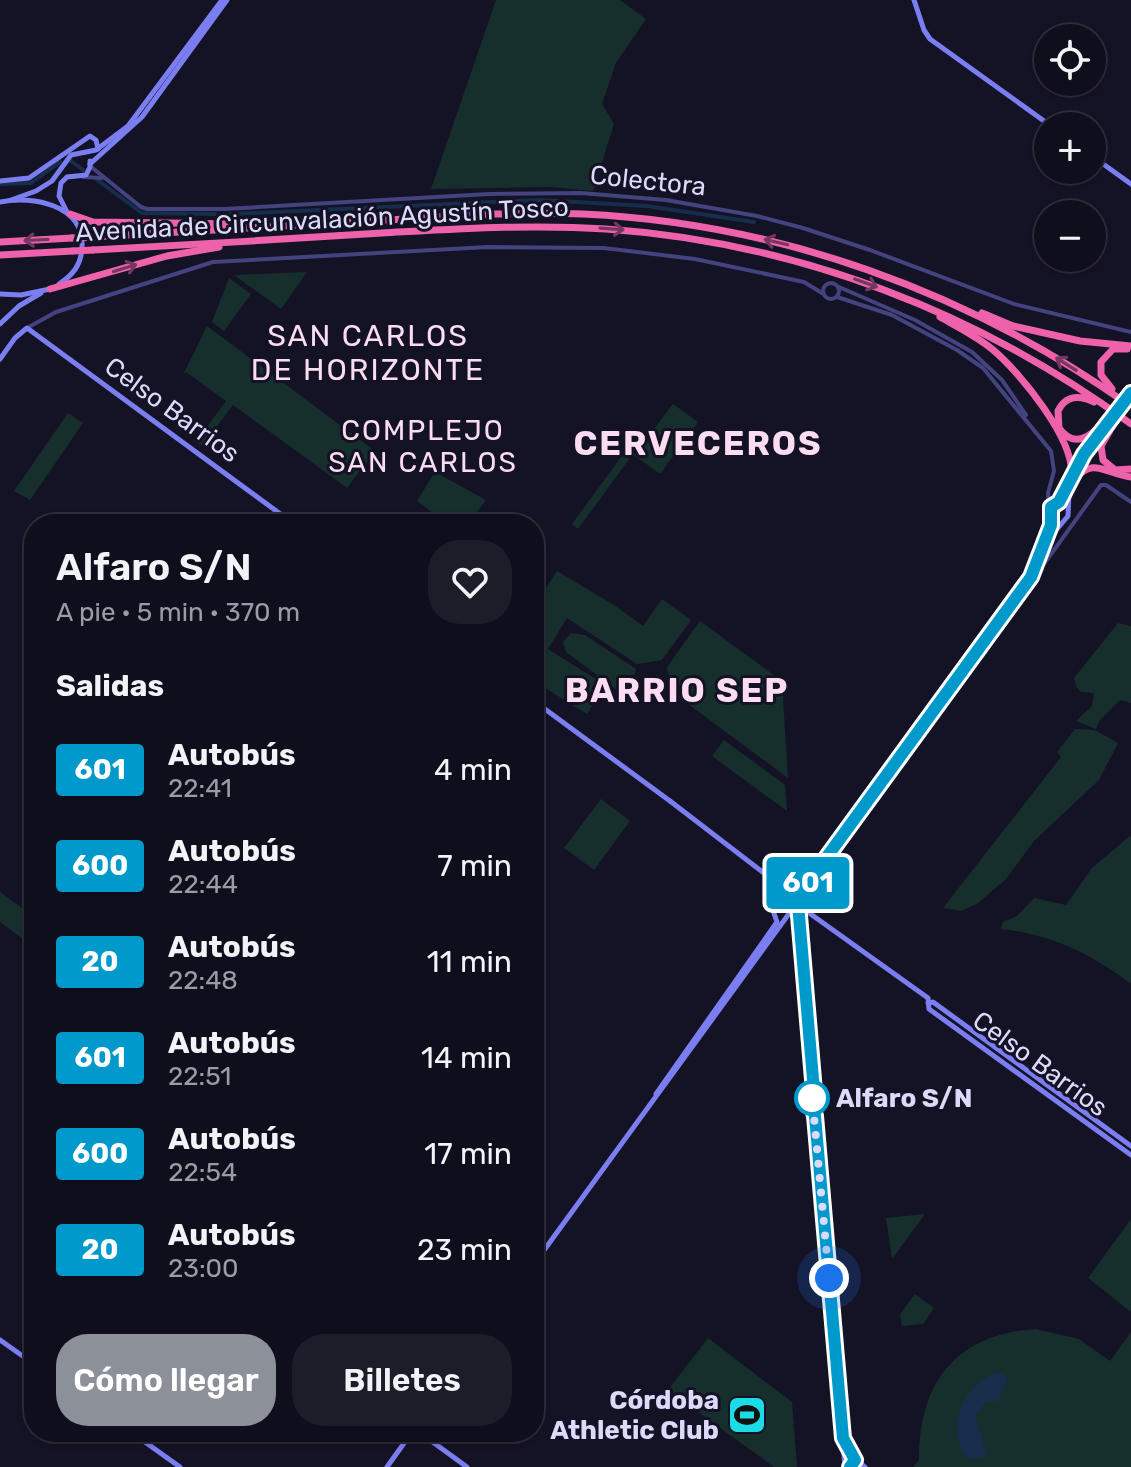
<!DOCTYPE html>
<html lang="es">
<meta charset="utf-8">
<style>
body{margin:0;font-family:Rubik,sans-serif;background:#1d1c29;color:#f1f3f6;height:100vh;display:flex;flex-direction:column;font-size:30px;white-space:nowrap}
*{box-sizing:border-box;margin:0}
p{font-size:26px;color:#9b9ca3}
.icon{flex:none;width:44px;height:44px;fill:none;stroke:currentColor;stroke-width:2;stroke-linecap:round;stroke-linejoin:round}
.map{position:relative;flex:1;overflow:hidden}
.panel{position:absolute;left:24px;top:514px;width:520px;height:928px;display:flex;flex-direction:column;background:#0f0e1c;border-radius:32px;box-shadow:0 2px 6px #0004,0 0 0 2px #2f2e3b}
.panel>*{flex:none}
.badge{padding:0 16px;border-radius:6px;font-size:28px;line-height:52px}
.buttons{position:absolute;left:1034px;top:24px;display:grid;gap:16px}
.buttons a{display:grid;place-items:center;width:72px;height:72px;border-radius:50%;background:#0f0e1c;box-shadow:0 2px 6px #0004,0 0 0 2px #2f2e3b;font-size:40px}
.you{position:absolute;width:40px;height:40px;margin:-20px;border:6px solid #fff;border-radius:50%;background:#1a73e8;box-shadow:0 0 0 12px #1a73e833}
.map>.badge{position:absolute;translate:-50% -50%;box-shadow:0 0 0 4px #fff}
h2{padding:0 32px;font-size:30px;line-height:72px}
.round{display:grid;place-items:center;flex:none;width:84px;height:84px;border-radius:32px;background:#1d1c29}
.headline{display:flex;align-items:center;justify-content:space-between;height:136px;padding:0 32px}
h1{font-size:38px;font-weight:600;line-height:60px}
.action{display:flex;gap:16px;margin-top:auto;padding:16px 32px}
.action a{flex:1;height:92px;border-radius:32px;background:#8c9099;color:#fff;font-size:32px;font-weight:600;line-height:92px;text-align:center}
.action a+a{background:#1d1c29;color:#f1f3f6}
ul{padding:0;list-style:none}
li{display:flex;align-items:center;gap:24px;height:96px;padding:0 32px}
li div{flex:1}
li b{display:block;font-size:30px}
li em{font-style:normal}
li .badge{min-width:88px;font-weight:700;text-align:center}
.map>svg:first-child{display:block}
</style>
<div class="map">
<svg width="1131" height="1467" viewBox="0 0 1131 1467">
<rect width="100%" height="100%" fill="#141225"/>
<g fill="#162f2c">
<path d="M 496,0 L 620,0 L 646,19 L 616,63 L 602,104 L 614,124 L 593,191 L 549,187 L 431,189 Z"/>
<path d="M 307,272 L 281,309 L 234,275 Z"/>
<path d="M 229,278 L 251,294 L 224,331 L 212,322 Z"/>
<path d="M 207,326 L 375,451 L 347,488 L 233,405 L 202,446 L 196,442 L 226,401 L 186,372 L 183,375 Z"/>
<path d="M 673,404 L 698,422 L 660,474 L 634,455 Z"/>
<path d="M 68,413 L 83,423 L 30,500 L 14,491 Z"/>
<path d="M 624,453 L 630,458 L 578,529 L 572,524 Z"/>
<path d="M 435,472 L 486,500 L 468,524 L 448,524 L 417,501 Z"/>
<path d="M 557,571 L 614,605 L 643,626 L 662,599 L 691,620 L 662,660 L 637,664 L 567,618 L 548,649 L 605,685 L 587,714 L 534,681 L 534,607 Z"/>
<path d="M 700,621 L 782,681 L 788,778 L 672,692 L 667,667 Z"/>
<path d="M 1118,623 L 1131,626 L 1131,703 L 1120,700 L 1100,720 L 1096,729 L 1076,721 L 1092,706 L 1094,693 L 1081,692 L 1076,686 L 1074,678 Z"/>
<path d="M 571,633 L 585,635 L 636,669 L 634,675 L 624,676 L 619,681 L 628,698 L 566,652 L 563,642 Z"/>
<path d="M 1075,729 L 1095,730 L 1118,743 L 1099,780 L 1034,841 L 1006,879 L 977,904 L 961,911 L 943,908 L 1061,757 L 1057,752 Z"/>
<path d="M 724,740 L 785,785 L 787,811 L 712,756 Z"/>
<path d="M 601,799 L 630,821 L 594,870 L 564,848 Z"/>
<path d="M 1131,835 L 1131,984 C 1092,954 1050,934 1001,929 L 1003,922 L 1017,916 L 1034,898 L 1066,905 L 1092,868 Z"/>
<path d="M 0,892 L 34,917 L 34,939 L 30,944 L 0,922 Z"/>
<path d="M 925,1214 L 892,1259 L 886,1218 Z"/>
<path d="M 1131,1219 L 1131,1312 L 1088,1278 Z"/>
<path d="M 915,1294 L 934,1308 L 923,1324 L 902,1326 L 900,1314 Z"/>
<path d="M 1036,1329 L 1079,1339 L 1110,1361 L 1131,1332 L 1131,1467 L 913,1467 L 919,1460 C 919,1382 956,1334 1036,1329 Z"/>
<path d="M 708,1338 L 792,1402 L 797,1467 L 774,1467 L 668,1390 Z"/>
</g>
<path fill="#162d4b" d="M 998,1372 L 1005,1375 L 1007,1380 L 998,1401 L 986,1402 L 975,1416 L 986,1452 L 983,1457 L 968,1459 C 943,1429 964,1383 998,1372 Z"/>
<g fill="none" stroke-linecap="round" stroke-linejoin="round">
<g stroke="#162d4b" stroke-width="4">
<path d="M 71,161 L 83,170"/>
<path d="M 96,179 L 142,213 L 215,214"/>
<path d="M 0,184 L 31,183 L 60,162"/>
<path d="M 230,214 L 540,200 L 647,206 L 754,222"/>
</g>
<g stroke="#42437f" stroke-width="4">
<path d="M 90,166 L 141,207 L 147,209 L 225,209 L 489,194 L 581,193 L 666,200 L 757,216 L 803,228 L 870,250 L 1014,304 L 1131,332"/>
<path d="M 83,177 L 102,178"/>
<circle cx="831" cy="291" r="8"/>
<path d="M 839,287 L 915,320 L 972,352 L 1002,380 L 1026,415"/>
<path d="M 837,297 L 892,315 L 957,350 L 983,368 L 1051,451 L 1054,471 L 1048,493 L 1049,508"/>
<path d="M 27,328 L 56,312 L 213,262 L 488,247 L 604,248 L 695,259 L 804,282 L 822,293"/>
<path d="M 1036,575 L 1101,485 L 1106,485 L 1131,502"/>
</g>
<g stroke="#7b7ef1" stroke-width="5">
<path d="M 914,0 L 924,30 L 930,39 L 1051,126"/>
<path d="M 1092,156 L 1131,184"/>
<path d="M 90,164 L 142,117 L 227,0"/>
<path d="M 0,181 L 29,178 L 90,136 L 96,140 L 98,149"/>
<path d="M 11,200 L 36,191 L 52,181 L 71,155 L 96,150 L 128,126 L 222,0"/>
<path d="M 0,202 C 33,195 85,205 82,248 C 81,265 73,275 59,284"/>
<path d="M 67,212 L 59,196 L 61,183 L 67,177 L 86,175 L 90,167 L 90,161"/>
<path d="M 0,294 L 21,295 L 50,289"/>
<path d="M 0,324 L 19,306 L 41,293"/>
<path d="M 0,359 L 15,338 L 27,328 L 294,524"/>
<path d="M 1047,538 L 1051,525 L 1051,507 L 1060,501 L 1078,463 L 1103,426"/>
<path d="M 979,650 L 994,629"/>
<path d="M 534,701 L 670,801"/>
<path d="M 769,873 L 797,894"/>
<path d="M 797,894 L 817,1104 L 815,1116 L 819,1161 L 845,1467"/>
<path d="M 799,899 L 802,891 L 824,861"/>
<path d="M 798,905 L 928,998 L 929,1009 L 1131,1155"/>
<path d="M 775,910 L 781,897 L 796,894"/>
<path d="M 928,1003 L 933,1002 L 1131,1146"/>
<path d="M 813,1092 L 812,1105 L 815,1116"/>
<path d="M 656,1094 L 777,922 L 769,899 L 772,883 L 769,877 L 670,801"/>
<path d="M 534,1264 L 1032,580 L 1052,535 L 1068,516 L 1069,493 L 1079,468 L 1107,430"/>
<path d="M 0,1340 L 34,1364"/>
<path d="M 131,1432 L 180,1467"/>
<path d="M 419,1432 L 467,1467"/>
<path d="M 845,1440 L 855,1460 L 850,1467"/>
<path d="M 854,1459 L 865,1467"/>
<path d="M 387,1467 L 412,1432"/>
</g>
<g stroke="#ee62ac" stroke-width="7">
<path d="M 70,214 L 93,222 L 242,224"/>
<path d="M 92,237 C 185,232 278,226 371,221 C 441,217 512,211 583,214 C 778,223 966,291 1126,403"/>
<path d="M 0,242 L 72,238"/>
<path d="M 93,250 C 189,245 286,239 382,233 C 457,229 531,224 606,229 C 796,242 978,312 1131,424"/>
<path d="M 0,255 L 73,251"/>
<path d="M 50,289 L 167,256 L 219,247"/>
<path d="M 982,313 L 1013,326 L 1080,341 L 1131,346"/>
<path d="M 940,317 C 958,327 976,336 992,349 C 1019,371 1077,442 1071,477"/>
<path d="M 1112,389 L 1101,375 L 1101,362 L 1113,349 L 1127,349"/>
<path d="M 1094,402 C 1079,395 1066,395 1058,411 L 1059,428 C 1074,449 1091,437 1104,421"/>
<path d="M 1112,427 L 1101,446 L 1103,460 L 1115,470 L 1131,469"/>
<path d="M 1074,480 C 1093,456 1106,474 1131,477"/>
</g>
<g stroke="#ee62ac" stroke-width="7">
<path d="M 72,238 L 92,237"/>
<path d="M 73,251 L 93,250"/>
<path d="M 1119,406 L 1129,391"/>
<path d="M 1123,409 L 1131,403"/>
<path d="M 1104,421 L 1118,407"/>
<path d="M 1112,427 L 1122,411"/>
</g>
</g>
<defs><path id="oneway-shaft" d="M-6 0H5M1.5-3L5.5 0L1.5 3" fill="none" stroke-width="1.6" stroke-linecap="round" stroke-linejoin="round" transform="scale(2)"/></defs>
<g stroke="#763662">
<use href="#oneway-shaft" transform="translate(612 229) rotate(4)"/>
<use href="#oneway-shaft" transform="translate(36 240) rotate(177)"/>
<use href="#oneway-shaft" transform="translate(776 242) rotate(-167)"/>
<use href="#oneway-shaft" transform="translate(125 268) rotate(-17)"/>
<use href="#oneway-shaft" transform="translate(866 283) rotate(20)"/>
<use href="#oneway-shaft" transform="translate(1066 364) rotate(-148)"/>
</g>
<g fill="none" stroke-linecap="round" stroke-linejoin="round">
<g stroke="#fff" stroke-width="18">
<path id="line" d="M 850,1467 L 855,1460 L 843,1438 L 815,1116 L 812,1106 L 814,1091 L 798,904 L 802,891 L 1031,577 L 1051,525 L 1051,507 L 1059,502 L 1084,454 L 1131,393"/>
</g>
<use href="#line" stroke="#0099cb" stroke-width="12"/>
<path stroke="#dcdafb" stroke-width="8" stroke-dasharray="0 14.4" d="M 812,1098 L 812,1095 L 829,1278"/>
</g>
<defs>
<g id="stadium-square" transform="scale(2)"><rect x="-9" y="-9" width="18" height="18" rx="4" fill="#1bdce6" stroke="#141225"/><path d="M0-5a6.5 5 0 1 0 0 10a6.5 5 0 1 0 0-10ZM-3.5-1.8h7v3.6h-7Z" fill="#111"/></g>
</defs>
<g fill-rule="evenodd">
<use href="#stadium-square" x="747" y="1415"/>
</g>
<circle fill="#fff" stroke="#0099cb" stroke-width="4" cx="812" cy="1098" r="16"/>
<g text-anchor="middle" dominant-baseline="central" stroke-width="6" stroke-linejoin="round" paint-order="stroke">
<g font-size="26" fill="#dcdafb" stroke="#141225">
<text transform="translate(648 181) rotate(6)">Colectora</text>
<text transform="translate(322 220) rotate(-3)">Avenida de Circunvalación Agustín Tosco</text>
<text transform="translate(172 410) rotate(36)">Celso Barrios</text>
<text transform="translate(1040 1064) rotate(36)">Celso Barrios</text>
</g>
<g font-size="26" font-weight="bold" fill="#dcdafb" stroke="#141225" text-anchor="start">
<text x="836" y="1098">Alfaro S/N</text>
</g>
<g font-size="26" font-weight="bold" fill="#dcdafb" stroke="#141225" text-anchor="end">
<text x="719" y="1400">Córdoba<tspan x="719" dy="30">Athletic Club</tspan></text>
</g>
<g font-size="28" letter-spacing="2" fill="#fbdcf1" stroke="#141225">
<text x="423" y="430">COMPLEJO<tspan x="423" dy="32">SAN CARLOS</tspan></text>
</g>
<g font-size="30" letter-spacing="2" fill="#fbdcf1" stroke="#141225">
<text x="368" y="336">SAN CARLOS<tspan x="368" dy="34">DE HORIZONTE</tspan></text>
</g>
<g font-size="34" font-weight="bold" letter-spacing="2" fill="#fbdcf1" stroke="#141225">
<text x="698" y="443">CERVECEROS</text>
<text x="677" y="690">BARRIO SEP</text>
</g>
</g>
</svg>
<div class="buttons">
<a><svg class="icon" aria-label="locate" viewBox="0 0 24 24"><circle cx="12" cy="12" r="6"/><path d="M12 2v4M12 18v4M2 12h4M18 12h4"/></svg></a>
<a>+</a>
<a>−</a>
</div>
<div class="you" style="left:829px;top:1278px"></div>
<b class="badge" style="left:808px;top:883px;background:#0099cb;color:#fff">601</b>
<section class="panel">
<div class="headline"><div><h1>Alfaro S/N</h1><p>A pie · 5 min · 370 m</p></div><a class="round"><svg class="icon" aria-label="heart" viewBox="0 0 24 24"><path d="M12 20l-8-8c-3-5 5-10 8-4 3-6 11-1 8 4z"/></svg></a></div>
<h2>Salidas</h2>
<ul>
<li><span class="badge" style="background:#0099cb;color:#fff">601</span><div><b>Autobús</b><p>22:41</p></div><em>4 min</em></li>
<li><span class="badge" style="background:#0099cb;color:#fff">600</span><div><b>Autobús</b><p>22:44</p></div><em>7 min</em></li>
<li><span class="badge" style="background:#0099cb;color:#fff">20</span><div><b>Autobús</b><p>22:48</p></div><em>11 min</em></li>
<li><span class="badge" style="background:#0099cb;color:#fff">601</span><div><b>Autobús</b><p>22:51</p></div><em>14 min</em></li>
<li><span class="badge" style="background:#0099cb;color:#fff">600</span><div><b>Autobús</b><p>22:54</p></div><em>17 min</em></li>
<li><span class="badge" style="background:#0099cb;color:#fff">20</span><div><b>Autobús</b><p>23:00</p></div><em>23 min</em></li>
</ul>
<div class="action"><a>Cómo llegar</a><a>Billetes</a></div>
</section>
</div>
